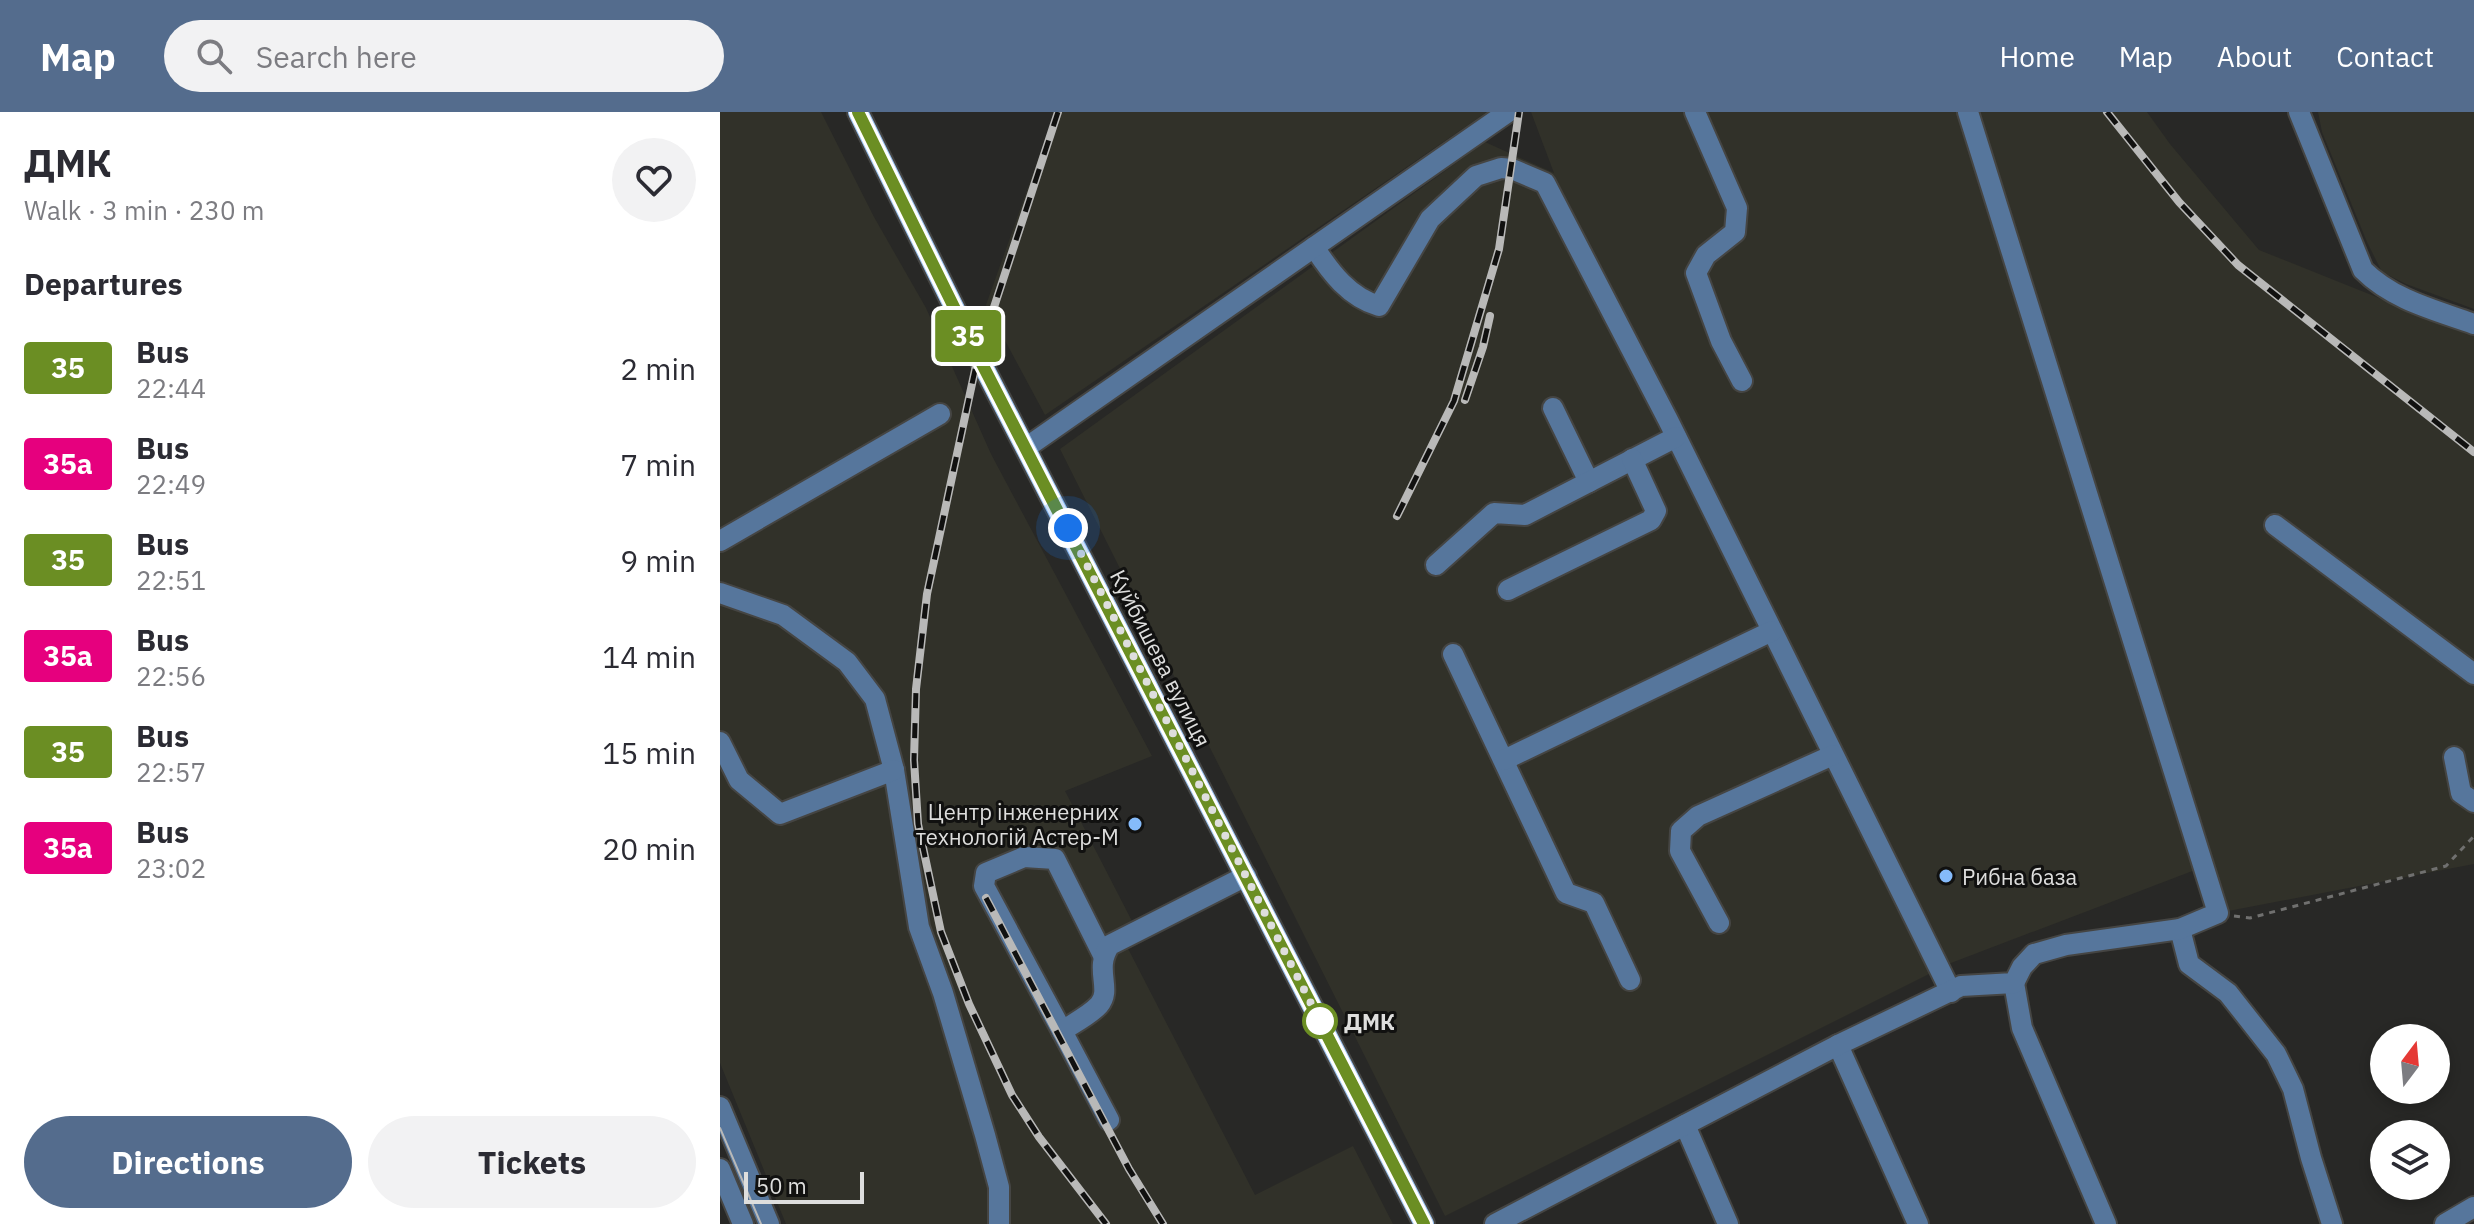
<!DOCTYPE html>
<meta charset="utf-8">
<style>
body{margin:0;font-family:"IBM Plex Sans",sans-serif;background:#f2f2f3;color:#2b2b33;height:100vh;display:flex;flex-direction:column;font-size:30px;white-space:nowrap}
*{box-sizing:border-box;margin:0}
p{font-size:26px;color:#7c7c81}
.icon{flex:none;width:44px;height:44px;fill:none;stroke:currentColor;stroke-width:2;stroke-linecap:round;stroke-linejoin:round}
.map{position:relative;flex:1;overflow:hidden}
.side{display:flex;flex-direction:column;background:#fff;width:720px}
.side>*{flex:none}
.badge{padding:0 16px;border-radius:6px;font-size:28px;line-height:52px}
.needle{width:52px;rotate:16deg}
.fabs{position:absolute;left:1650px;top:912px;display:grid;gap:16px}
.fabs a{display:grid;place-items:center;width:80px;height:80px;border-radius:50%;background:#fff;box-shadow:0 4px 12px #0003;font-size:40px}
.scale{position:absolute;left:24px;bottom:20px;width:120px;box-sizing:border-box;padding-left:8px;border:4px solid #dededd;border-top:0;font-size:22px;line-height:28px;white-space:nowrap;color:#dededd;-webkit-text-stroke:6px #111110;paint-order:stroke}
.you{position:absolute;width:40px;height:40px;margin:-20px;border:6px solid #fff;border-radius:50%;background:#1a73e8;box-shadow:0 0 0 12px #1a73e833}
.map>.badge{position:absolute;translate:-50% -50%;box-shadow:0 0 0 4px #fff}
h2{padding:0 24px;font-size:30px;line-height:72px}
.round{display:grid;place-items:center;flex:none;width:84px;height:84px;border-radius:42px;background:#f2f2f3}
.head{display:flex;align-items:center;justify-content:space-between;height:136px;padding:0 24px}
h1{font-size:38px;font-weight:700;line-height:60px}
.cta{display:flex;gap:16px;margin-top:auto;padding:16px 24px}
.cta a{flex:1;height:92px;border-radius:48px;background:#546c8d;color:#fff;font-size:32px;font-weight:700;line-height:92px;text-align:center}
.cta a+a{background:#f2f2f3;color:#2b2b33}
ul{padding:0;list-style:none}
li{display:flex;align-items:center;gap:24px;height:96px;padding:0 24px}
li div{flex:1}
li b{display:block;font-size:30px}
li em{font-style:normal}
li .badge{min-width:88px;font-weight:700;text-align:center}
header{display:flex;align-items:center;gap:48px;box-sizing:border-box;height:112px;padding:0 40px;background:#546c8d;color:#fff}
header strong{font-size:38px}
nav{display:flex;gap:44px;margin-inline-start:auto;font-size:28px}
.search{width:560px;height:72px;background:#f2f2f3;display:flex;align-items:center;gap:20px;box-sizing:border-box;padding:0 28px;border-radius:44px;color:#7c7c81;font-size:30px}
main{display:flex;flex:1;min-height:0}
.map>svg:first-child{display:block}
</style>
<header>
<strong>Map</strong>
<div class="search"><svg class="icon" aria-label="search" viewBox="0 0 24 24"><circle cx="10" cy="10" r="6"/><path d="M15 15l6 6"/></svg>Search here</div>
<nav><a>Home</a><a>Map</a><a>About</a><a>Contact</a></nav>
</header>
<main>
<section class="side">
<div class="head"><div><h1>ДМК</h1><p>Walk · 3 min · 230 m</p></div><a class="round"><svg class="icon" aria-label="heart" viewBox="0 0 24 24"><path d="M12 20l-8-8c-3-5 5-10 8-4 3-6 11-1 8 4z"/></svg></a></div>
<h2>Departures</h2>
<ul>
<li><span class="badge" style="background:#6b8e23;color:#fff">35</span><div><b>Bus</b><p>22:44</p></div><em>2 min</em></li>
<li><span class="badge" style="background:#e6007e;color:#fff">35а</span><div><b>Bus</b><p>22:49</p></div><em>7 min</em></li>
<li><span class="badge" style="background:#6b8e23;color:#fff">35</span><div><b>Bus</b><p>22:51</p></div><em>9 min</em></li>
<li><span class="badge" style="background:#e6007e;color:#fff">35а</span><div><b>Bus</b><p>22:56</p></div><em>14 min</em></li>
<li><span class="badge" style="background:#6b8e23;color:#fff">35</span><div><b>Bus</b><p>22:57</p></div><em>15 min</em></li>
<li><span class="badge" style="background:#e6007e;color:#fff">35а</span><div><b>Bus</b><p>23:02</p></div><em>20 min</em></li>
</ul>
<div class="cta"><a>Directions</a><a>Tickets</a></div>
</section>
<div class="map">
<svg width="1754" height="1112" viewBox="0 0 1754 1112">
<rect width="100%" height="100%" fill="#282826"/>
<g fill="#313129">
<path d="M 0,0 L 101,0 L 154,105 L 206,196 L 271,342 L 432,644 L 345,679 L 414,813 L 400,821 L 535,1083 L 633,1034 L 673,1112 L 66,1112 L 0,951 Z"/>
<path d="M 335,0 L 767,0 L 325,303 L 266,193 Z"/>
<path d="M 811,0 L 1238,0 L 1475,758 L 1231,851 L 725,1104 L 340,337 L 765,30 L 834,61 Z"/>
<path d="M 1260,0 L 1427,0 L 1450,32 L 1539,138 L 1754,224 L 1754,752 L 1498,801 Z"/>
<path d="M 1598,0 L 1754,0 L 1754,197 L 1686,172 L 1662,160 L 1647,130 L 1602,20 Z"/>
</g>
<g fill="none" stroke-linecap="round" stroke-linejoin="round">
<g stroke="#454543" stroke-width="24">
<g id="minor">
<path d="M 975,0 L 1017,96 L 1015,120 L 986,143 L 976,161 L 1001,229 L 1022,269"/>
<path d="M 1579,0 L 1643,158 C 1673,188 1715,198 1754,212"/>
<path d="M 594,135 C 611,161 629,185 659,194 L 710,107 L 756,64 L 781,56 L 792,57 L 825,71 L 948,308 L 1231,880"/>
<path d="M 833,296 L 869,370"/>
<path d="M 307,335 L 788,0"/>
<path d="M 1555,413 L 1754,562"/>
<path d="M 0,429 L 220,302"/>
<path d="M 716,453 L 774,401 L 805,403 L 956,325"/>
<path d="M 788,478 L 931,408 L 936,399 L 912,347"/>
<path d="M 0,481 L 63,503 L 127,550 L 155,587 L 174,658 L 199,815 L 223,881 L 265,1023 L 279,1075 L 279,1112"/>
<path d="M 733,542 L 846,781 L 874,791 L 910,868"/>
<path d="M 0,630 L 19,668 L 60,702 L 174,658"/>
<path d="M 1734,645 L 1741,681 L 1754,690"/>
<path d="M 784,648 L 1052,519"/>
<path d="M 999,811 L 960,739 L 961,719 L 978,704 L 1113,643"/>
<path d="M 1460,817 L 1469,852 L 1508,881 L 1556,942 L 1573,977 L 1591,1046 L 1612,1112"/>
<path d="M 1294,871 L 1302,916 L 1386,1112"/>
<path d="M 342,919 L 264,774 L 266,761 L 304,745 L 335,747 L 383,843"/>
<path d="M 1118,933 L 1198,1112"/>
<path d="M 0,995 L 49,1112"/>
<path d="M 389,1008 L 342,919 C 354,911 370,903 379,893 C 393,877 373,857 390,833 L 526,764"/>
<path d="M 965,1013 L 1008,1112"/>
<path d="M 0,1057 L 23,1112"/>
<path d="M 775,1112 L 1118,933 L 1241,874 L 1294,871 L 1302,855 L 1314,842 L 1346,833 L 1460,817 L 1498,801 L 1248,0"/>
<path d="M 1725,1112 L 1754,1095"/>
</g>
</g>
<g stroke="#454543" stroke-width="24">
<path id="major" d="M 138,0 L 258,244 L 704,1112"/>
</g>
<path stroke="#70706f" stroke-width="3" stroke-dasharray="6 6" stroke-linecap="butt" d="M 1514,804 L 1530,806 L 1726,754 L 1754,724"/>
<use href="#minor" stroke="#56769c" stroke-width="20"/>
<use href="#major" stroke="#9cc4f2" stroke-width="20"/>
<path stroke="#b9b9b8" stroke-width="2" d="M 0,1016 L 41,1112"/>
<g stroke="#b9b9b8" stroke-width="8">
<g id="rail">
<path d="M 338,0 L 258,244 L 207,482 L 196,577 L 194,648 L 198,712 L 221,820 L 249,892 L 292,983 L 319,1025 L 386,1112"/>
<path d="M 1387,0 L 1459,90 L 1518,153 L 1754,340"/>
<path d="M 745,288 L 763,235 L 770,204"/>
<path d="M 677,404 L 734,289 L 779,137 L 799,0"/>
<path d="M 266,786 L 409,1057 L 443,1112"/>
</g>
</g>
<use href="#rail" stroke="#111110" stroke-width="5" stroke-dasharray="15" stroke-linecap="butt"/>
</g>
<g fill="none" stroke-linecap="round" stroke-linejoin="round">
<g stroke="#fff" stroke-width="18">
<path id="line" d="M 138,0 L 258,244 L 704,1112"/>
</g>
<use href="#line" stroke="#6b8e23" stroke-width="12"/>
<path stroke="#dededd" stroke-width="8" stroke-dasharray="0 14.4" d="M 348,416 L 600,909"/>
</g>
<g fill="#85bbfb" stroke="#111110" stroke-width="3">
<circle cx="415" cy="712" r="8"/>
<circle cx="1226" cy="764" r="8"/>
</g>
<circle fill="#fff" stroke="#6b8e23" stroke-width="4" cx="600" cy="909" r="16"/>
<g text-anchor="middle" dominant-baseline="central" stroke-width="6" stroke-linejoin="round" paint-order="stroke">
<g font-size="22" fill="#dededd" stroke="#111110">
<text transform="translate(441 546) rotate(63)">Куйбишева вулиця</text>
</g>
<g font-size="22" fill="#dededd" stroke="#111110" text-anchor="end">
<text x="399" y="699">Центр інженерних<tspan x="399" dy="25">технологій Астер-М</tspan></text>
<text x="1242" y="764" text-anchor="start">Рибна база</text>
</g>
<g font-size="22" font-weight="bold" fill="#dededd" stroke="#111110" text-anchor="start">
<text x="624" y="909">ДМК</text>
</g>
</g>
</svg>
<div class="fabs">
<a><svg class="needle" viewBox="-14 -14 28 28"><path d="M0-13l5 13h-10z" fill="#e53935"/><path d="M0 13l5-13h-10z" fill="#7c7c81"/></svg></a>
<a><svg class="icon" aria-label="layers" viewBox="0 0 24 24"><path d="M12 4l9 5-9 5-9-5zM3 14l9 5 9-5"/></svg></a>
</div>
<div class="scale">50 m</div>
<div class="you" style="left:348px;top:416px"></div>
<b class="badge" style="left:248px;top:224px;background:#6b8e23;color:#fff">35</b>
</div>
</main>
